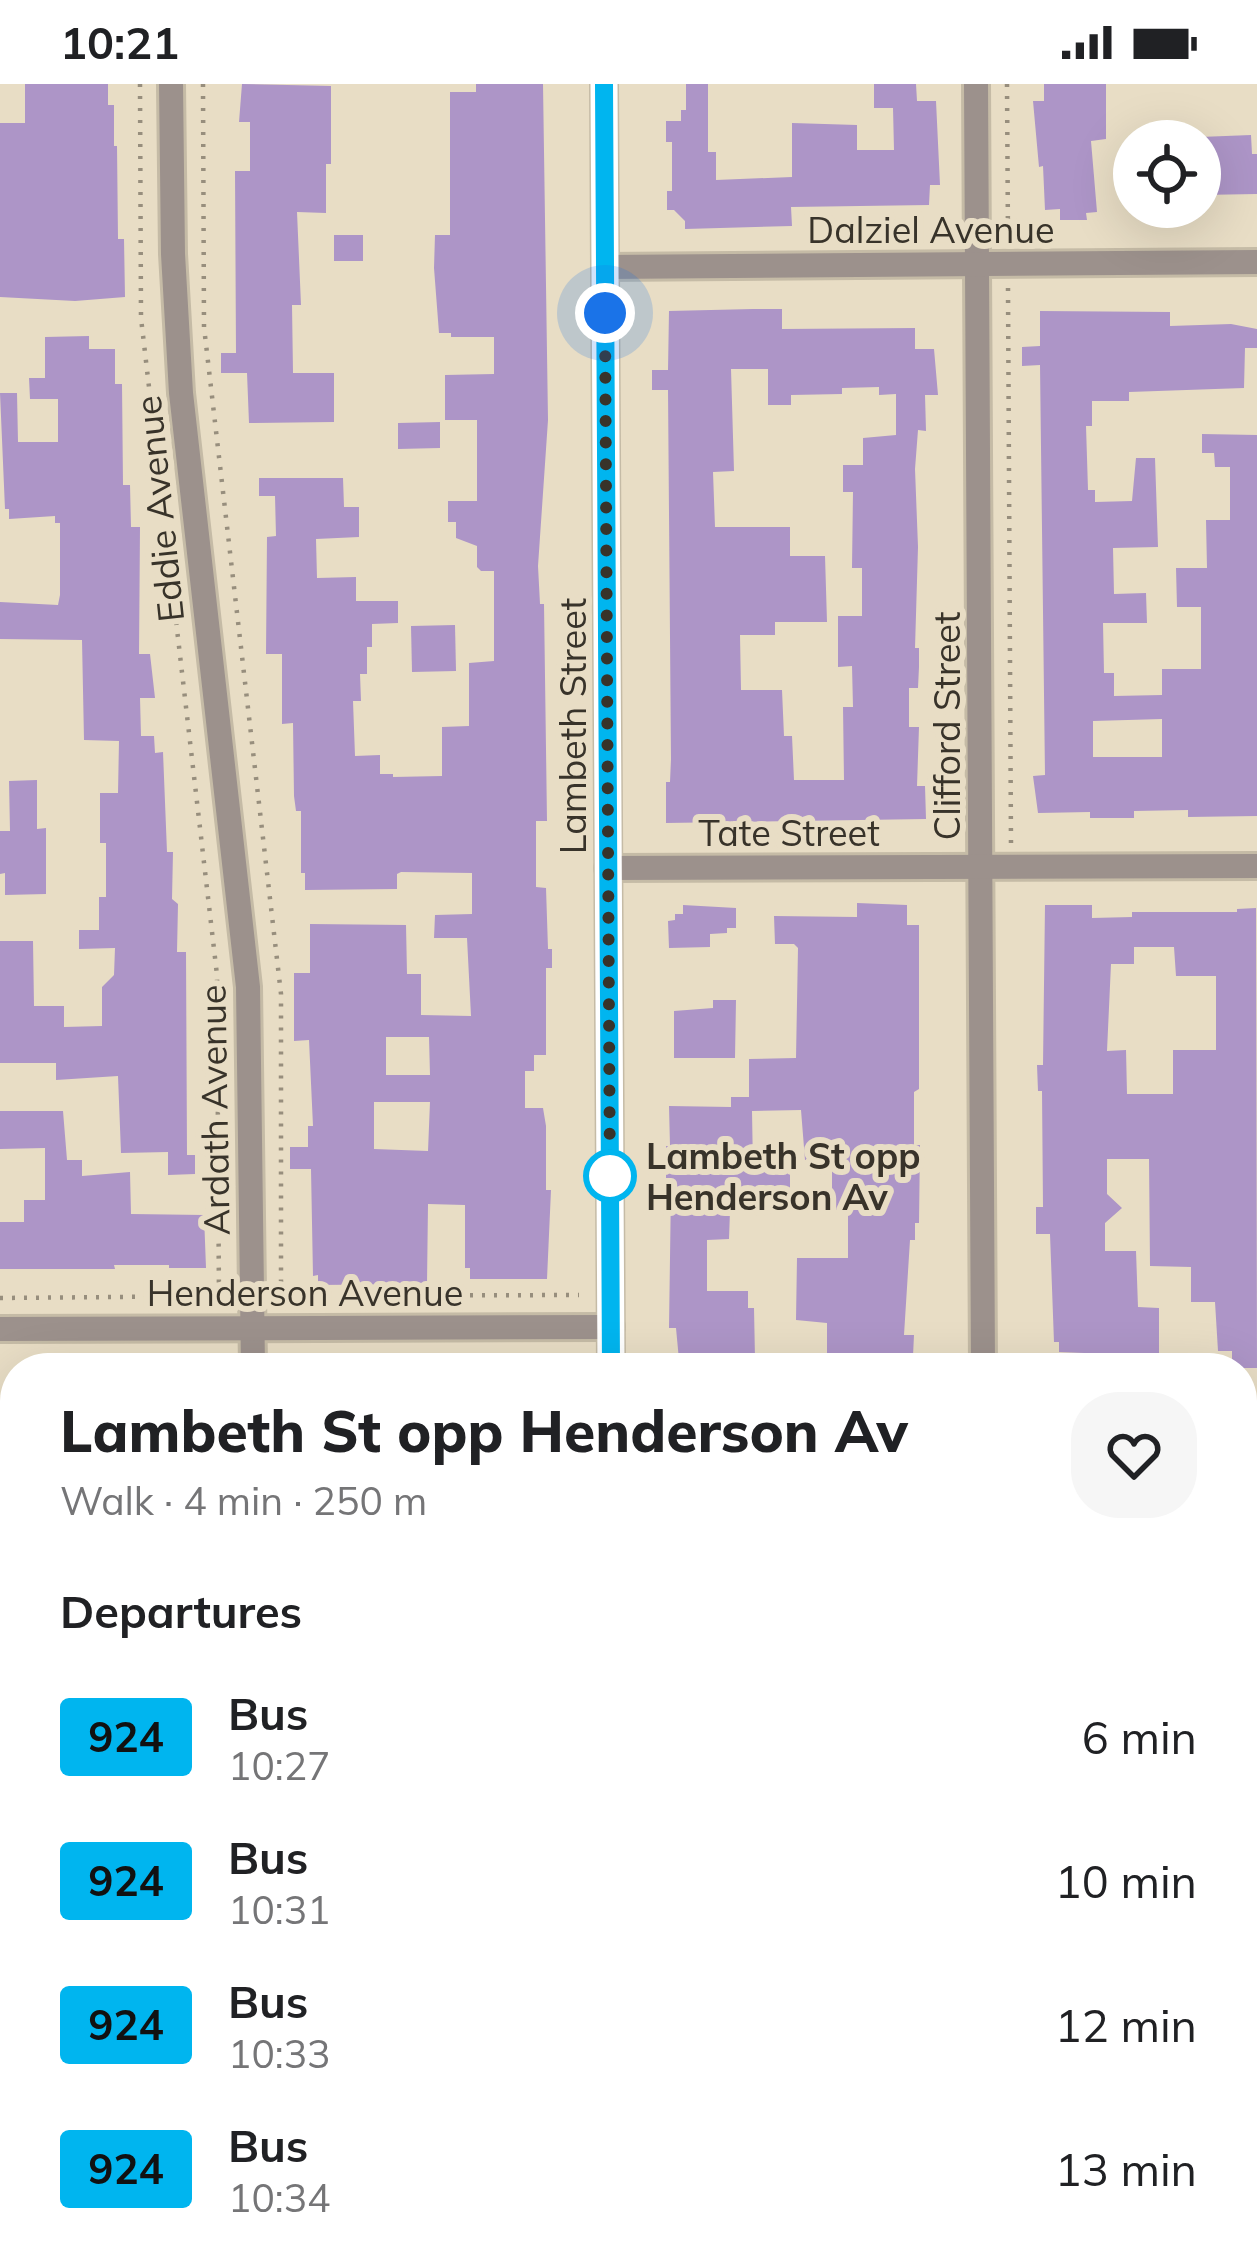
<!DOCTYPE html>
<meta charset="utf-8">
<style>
body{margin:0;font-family:Mulish,sans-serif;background:#f6f6f6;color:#202124;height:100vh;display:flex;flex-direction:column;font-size:45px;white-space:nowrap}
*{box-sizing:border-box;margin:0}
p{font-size:39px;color:#757577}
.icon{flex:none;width:66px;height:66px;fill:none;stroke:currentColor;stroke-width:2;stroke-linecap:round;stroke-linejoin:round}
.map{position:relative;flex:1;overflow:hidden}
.sheet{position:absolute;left:0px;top:1269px;width:1257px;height:915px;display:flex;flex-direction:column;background:#fff;border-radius:48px 48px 0 0;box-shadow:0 12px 48px #0002}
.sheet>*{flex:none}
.badge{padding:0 24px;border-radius:9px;font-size:42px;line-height:78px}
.controls{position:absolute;left:1113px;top:36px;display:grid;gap:24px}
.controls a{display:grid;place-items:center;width:108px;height:108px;border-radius:50%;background:#fff;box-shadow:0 12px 48px #0002;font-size:60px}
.you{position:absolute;width:60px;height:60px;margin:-30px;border:9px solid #fff;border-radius:50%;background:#1a73e8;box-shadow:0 0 0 18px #1a73e833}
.map>.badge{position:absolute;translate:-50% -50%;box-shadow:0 0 0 6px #fff}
h2{padding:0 60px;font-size:45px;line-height:108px}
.round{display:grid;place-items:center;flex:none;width:126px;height:126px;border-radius:48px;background:#f6f6f6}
.headline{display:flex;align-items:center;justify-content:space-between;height:204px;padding:0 60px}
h1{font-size:57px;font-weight:800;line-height:90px}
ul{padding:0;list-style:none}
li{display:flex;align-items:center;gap:36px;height:144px;padding:0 60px}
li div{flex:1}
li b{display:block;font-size:45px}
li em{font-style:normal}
li .badge{min-width:132px;font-weight:700;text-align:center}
.status{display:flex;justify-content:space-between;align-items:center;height:84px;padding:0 60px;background:#fff;direction:ltr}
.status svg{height:33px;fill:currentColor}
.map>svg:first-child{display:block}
</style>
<div class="status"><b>10:21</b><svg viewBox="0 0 49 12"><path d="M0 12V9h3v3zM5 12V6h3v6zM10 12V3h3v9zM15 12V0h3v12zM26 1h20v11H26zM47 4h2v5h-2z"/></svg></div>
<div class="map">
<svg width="1257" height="2182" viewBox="0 0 1257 2182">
<rect width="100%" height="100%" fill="#e8ddc5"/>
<rect fill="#c6d5b4" x="1002" y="2169" width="165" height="13"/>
<g fill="#ad95c7" fill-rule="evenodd">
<path d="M 25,0 L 108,0 L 108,21 L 114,21 L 114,62 L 117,62 L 118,155 L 124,155 L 125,213 L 75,217 L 0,213 L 0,39 L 25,39 Z"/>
<path d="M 242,0 L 331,2 L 331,80 L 326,80 L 326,129 L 297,128 L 301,221 L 292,221 L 293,289 L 334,289 L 334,338 L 249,339 L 247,289 L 221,289 L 221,269 L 236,269 L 235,87 L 250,87 L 250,38 L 239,38 Z"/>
<path d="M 476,0 L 543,0 L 548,336 L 538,482 L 540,520 L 544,520 L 547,737 L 536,737 L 536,803 L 546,804 L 548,865 L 552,865 L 552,884 L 546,884 L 546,971 L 534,971 L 534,987 L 525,987 L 525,1024 L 543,1024 L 546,1042 L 546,1106 L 551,1106 L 547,1195 L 470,1195 L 470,1184 L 465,1184 L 465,1121 L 428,1120 L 427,1200 L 318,1201 L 318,1191 L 313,1192 L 311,1085 L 290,1085 L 290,1063 L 308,1063 L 308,1042 L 313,1042 L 309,956 L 294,957 L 294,889 L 310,889 L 310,840 L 406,841 L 407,890 L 421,890 L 421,931 L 471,932 L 467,854 L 434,854 L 435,831 L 472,830 L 472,789 L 401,788 L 397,790 L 397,805 L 305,806 L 305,789 L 301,789 L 301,727 L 296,727 L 294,712 L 293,639 L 282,640 L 282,570 L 266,570 L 267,453 L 276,452 L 275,412 L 259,412 L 259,394 L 343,394 L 344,423 L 359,423 L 359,453 L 316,455 L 317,494 L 356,493 L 356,517 L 398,517 L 398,539 L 372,540 L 372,563 L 367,563 L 367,590 L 360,590 L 361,617 L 353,617 L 355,672 L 380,671 L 380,690 L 393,690 L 393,693 L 442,692 L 442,643 L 469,642 L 469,579 L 494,577 L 494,487 L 481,487 L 477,483 L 477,462 L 456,454 L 456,438 L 448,438 L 448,417 L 477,417 L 477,336 L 445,336 L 445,291 L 494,290 L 494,253 L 451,253 L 451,249 L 439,249 L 434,184 L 435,151 L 450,151 L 450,8 L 476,8 ZM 386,953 L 429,953 L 430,991 L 386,991 ZM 374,1018 L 430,1018 L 428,1067 L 374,1065 Z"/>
<path d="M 686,0 L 708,0 L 708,68 L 716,68 L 716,96 L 792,93 L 792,39 L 857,41 L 857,66 L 894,66 L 893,24 L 874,24 L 874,0 L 916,0 L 917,17 L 936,17 L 940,101 L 930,101 L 929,121 L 791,123 L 792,142 L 685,145 L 685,137 L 674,126 L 667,126 L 667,107 L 672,107 L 672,58 L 666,58 L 666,37 L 681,37 L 681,26 L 686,26 Z"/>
<path d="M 1044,0 L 1106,0 L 1106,55 L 1091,57 L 1097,128 L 1086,129 L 1087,136 L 1060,136 L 1060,125 L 1045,126 L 1043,82 L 1039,83 L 1033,17 L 1044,17 Z"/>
<path d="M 1251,51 L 1252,70 L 1257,70 L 1257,110 L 1200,111 L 1200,53 Z"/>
<rect x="334" y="151" width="29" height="26"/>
<path d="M 753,225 L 782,225 L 782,245 L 915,244 L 915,265 L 934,265 L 938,311 L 925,311 L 926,347 L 918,346 L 915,385 L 918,463 L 915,564 L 919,564 L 919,583 L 918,604 L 909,604 L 909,643 L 919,643 L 917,702 L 925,702 L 926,735 L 666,739 L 666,698 L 670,698 L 671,675 L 668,306 L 652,306 L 652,286 L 668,286 L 669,227 ZM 731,285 L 768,285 L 768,321 L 791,321 L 791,311 L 842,310 L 842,304 L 879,303 L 879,311 L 896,310 L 896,351 L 863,354 L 863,381 L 843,381 L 843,408 L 853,408 L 852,484 L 862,484 L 862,532 L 838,532 L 838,583 L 852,582 L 853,623 L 843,623 L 844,696 L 794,696 L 792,652 L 784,652 L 782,606 L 741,606 L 740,551 L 775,551 L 775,538 L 827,538 L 825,472 L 790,472 L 790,443 L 715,443 L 713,388 L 734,387 Z"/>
<path d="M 1040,227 L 1170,228 L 1170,242 L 1231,240 L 1257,245 L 1257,264 L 1245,264 L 1244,304 L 1129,308 L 1129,317 L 1092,317 L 1092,342 L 1086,342 L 1088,406 L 1095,406 L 1095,418 L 1132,417 L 1136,374 L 1155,374 L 1158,463 L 1113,464 L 1114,510 L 1146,509 L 1147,539 L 1103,539 L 1104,589 L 1114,589 L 1114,612 L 1162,611 L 1162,585 L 1201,585 L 1201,523 L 1177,523 L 1176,484 L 1207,484 L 1206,436 L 1230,436 L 1230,383 L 1215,383 L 1214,369 L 1202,369 L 1202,350 L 1257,351 L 1257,732 L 1188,733 L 1188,726 L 1134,727 L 1134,734 L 1090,734 L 1090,728 L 1038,729 L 1033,692 L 1045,691 L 1040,281 L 1022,282 L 1022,263 L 1040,262 ZM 1162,635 L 1162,673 L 1093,673 L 1093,637 Z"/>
<path d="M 89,252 L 89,265 L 115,265 L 115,300 L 122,300 L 123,401 L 130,401 L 131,443 L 140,443 L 139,570 L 150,570 L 155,614 L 140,614 L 141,652 L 154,652 L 155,669 L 163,668 L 167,768 L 173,768 L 172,815 L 178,820 L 177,868 L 186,868 L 187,1071 L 195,1071 L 195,1090 L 168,1091 L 168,1068 L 121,1069 L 118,992 L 56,996 L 56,979 L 0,979 L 0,857 L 33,857 L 34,922 L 64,922 L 64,943 L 102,942 L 102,903 L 114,891 L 115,864 L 79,865 L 79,846 L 99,846 L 99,813 L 106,813 L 106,759 L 100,759 L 100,709 L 118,709 L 119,657 L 84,656 L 82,556 L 0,555 L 0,518 L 58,521 L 60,511 L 60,439 L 55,439 L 55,432 L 9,435 L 9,425 L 5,425 L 0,309 L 17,309 L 18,358 L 58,358 L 58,315 L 30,315 L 29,294 L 45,294 L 45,253 Z"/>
<path d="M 440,338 L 440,364 L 398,365 L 398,339 Z"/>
<path d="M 455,541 L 456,587 L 412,588 L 411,542 Z"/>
<path d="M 37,696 L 37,745 L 46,744 L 46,810 L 5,811 L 5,789 L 0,790 L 0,747 L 10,747 L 9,697 Z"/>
<path d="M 857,819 L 907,821 L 907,841 L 919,841 L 919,1005 L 914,1008 L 914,1061 L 920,1061 L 919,1139 L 915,1139 L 915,1156 L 910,1156 L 904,1251 L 914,1251 L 913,1272 L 908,1272 L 908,1284 L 827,1284 L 827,1239 L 796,1236 L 797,1174 L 848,1174 L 848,1126 L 832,1126 L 832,1076 L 805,1076 L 801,1026 L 752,1027 L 753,1085 L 790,1084 L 790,1107 L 762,1107 L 761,1126 L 730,1127 L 729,1155 L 707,1156 L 707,1207 L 748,1207 L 748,1224 L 754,1224 L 755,1275 L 679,1276 L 676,1244 L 669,1244 L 671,1104 L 666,1104 L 666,1062 L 670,1062 L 669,1022 L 731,1023 L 731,1013 L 749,1013 L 749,975 L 796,974 L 798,864 L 794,860 L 775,860 L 774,832 L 857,833 Z"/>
<path d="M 683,821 L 736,824 L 736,844 L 727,844 L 727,849 L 710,850 L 710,863 L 669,864 L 668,837 L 675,836 L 675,830 L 683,830 Z"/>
<path d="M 1045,821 L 1092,821 L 1092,834 L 1132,833 L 1132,828 L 1237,828 L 1237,825 L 1256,824 L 1257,1284 L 1232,1284 L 1232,1267 L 1218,1267 L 1215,1218 L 1191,1218 L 1191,1183 L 1150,1182 L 1149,1075 L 1107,1075 L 1107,1110 L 1122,1124 L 1105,1139 L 1105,1167 L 1136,1167 L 1138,1223 L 1159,1224 L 1159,1284 L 1083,1284 L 1084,1269 L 1059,1268 L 1059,1258 L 1054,1258 L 1050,1150 L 1036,1150 L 1036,1123 L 1043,1123 L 1042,1007 L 1038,1007 L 1037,981 L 1043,981 ZM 1134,863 L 1174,863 L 1176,892 L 1216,892 L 1216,966 L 1173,966 L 1173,1010 L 1127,1010 L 1126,966 L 1107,967 L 1111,880 L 1134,880 Z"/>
<path d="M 713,916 L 736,916 L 735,974 L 674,974 L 674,927 L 713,924 Z"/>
<path d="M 0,1027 L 63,1027 L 67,1076 L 82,1076 L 82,1092 L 130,1088 L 131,1130 L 204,1131 L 206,1184 L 169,1184 L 169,1181 L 114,1181 L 115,1185 L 0,1185 L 0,1138 L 24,1138 L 24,1116 L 45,1116 L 45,1064 L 0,1065 Z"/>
</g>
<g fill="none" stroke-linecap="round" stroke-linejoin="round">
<g stroke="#c5bba6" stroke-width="30">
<g id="minor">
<path d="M 171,0 L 173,170 L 181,309 L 248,903 L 253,1284"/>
<path d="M 604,0 L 611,1284"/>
<path d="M 976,0 L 983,1284"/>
<path d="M 605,183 L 1257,178"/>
<path d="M 608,784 L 1257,782"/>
<path d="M 0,1245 L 611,1243"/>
<path d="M 1242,1928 L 1257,1928"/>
<path d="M 616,2169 L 616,2182"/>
<path d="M 988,2169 L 988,2182"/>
</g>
</g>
<g stroke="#978e7d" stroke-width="4.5" stroke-dasharray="3 9" stroke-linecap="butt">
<path d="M 140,0 L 141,234 L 217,891 L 219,1220"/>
<path d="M 203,0 L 204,243 L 281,910 L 281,1220"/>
<path d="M 1007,0 L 1008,156"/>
<path d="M 1008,204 L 1011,762"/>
<path d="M 278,1212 L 579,1211"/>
<path d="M 0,1214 L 231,1212"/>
<path d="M 186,2169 L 186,2182"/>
<path d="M 308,2169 L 308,2182"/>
<path d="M 293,2177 L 293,2182"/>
<path d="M 173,2182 L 173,2172"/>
</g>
<use href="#minor" stroke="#9c918c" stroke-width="24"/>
</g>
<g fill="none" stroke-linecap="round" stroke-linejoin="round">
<g stroke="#fff" stroke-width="27">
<path id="line" d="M 604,0 L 611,1284"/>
</g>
<use href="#line" stroke="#00b5ef" stroke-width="18"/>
<path stroke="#38332a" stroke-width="12" stroke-dasharray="0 21.6" d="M 605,229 L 610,1105 L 610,1092"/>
</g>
<circle fill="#fff" stroke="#00b5ef" stroke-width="6" cx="610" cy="1092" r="24"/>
<g text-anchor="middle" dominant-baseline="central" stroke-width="12" stroke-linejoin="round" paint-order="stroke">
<g font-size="36" fill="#38332a" stroke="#e8ddc5">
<text x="931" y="145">Dalziel Avenue</text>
<text transform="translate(159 425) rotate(-96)">Eddie Avenue</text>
<text transform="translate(572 642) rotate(-90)">Lambeth Street</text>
<text transform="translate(946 642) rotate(-90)">Clifford Street</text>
<text x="789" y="748">Tate Street</text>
<text transform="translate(214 1026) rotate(-91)">Ardath Avenue</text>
<text x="305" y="1208">Henderson Avenue</text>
</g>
<g font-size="36" font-weight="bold" fill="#38332a" stroke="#e8ddc5" text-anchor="start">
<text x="646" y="1071">Lambeth St opp<tspan x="646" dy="41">Henderson Av</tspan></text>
</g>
</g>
</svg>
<div class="controls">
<a><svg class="icon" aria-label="locate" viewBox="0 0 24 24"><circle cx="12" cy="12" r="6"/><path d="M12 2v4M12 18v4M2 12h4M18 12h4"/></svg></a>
</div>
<div class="you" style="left:605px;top:229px"></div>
<section class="sheet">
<div class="headline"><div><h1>Lambeth St opp Henderson Av</h1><p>Walk · 4 min · 250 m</p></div><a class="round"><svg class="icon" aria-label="heart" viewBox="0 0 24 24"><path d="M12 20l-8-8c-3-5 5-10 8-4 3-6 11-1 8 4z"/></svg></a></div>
<h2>Departures</h2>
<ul>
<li><span class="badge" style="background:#00b5ef;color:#111">924</span><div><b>Bus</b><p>10:27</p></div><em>6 min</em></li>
<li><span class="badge" style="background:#00b5ef;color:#111">924</span><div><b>Bus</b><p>10:31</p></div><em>10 min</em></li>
<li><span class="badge" style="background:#00b5ef;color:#111">924</span><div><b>Bus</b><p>10:33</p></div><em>12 min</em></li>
<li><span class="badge" style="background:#00b5ef;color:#111">924</span><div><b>Bus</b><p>10:34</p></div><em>13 min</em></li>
</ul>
</section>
</div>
